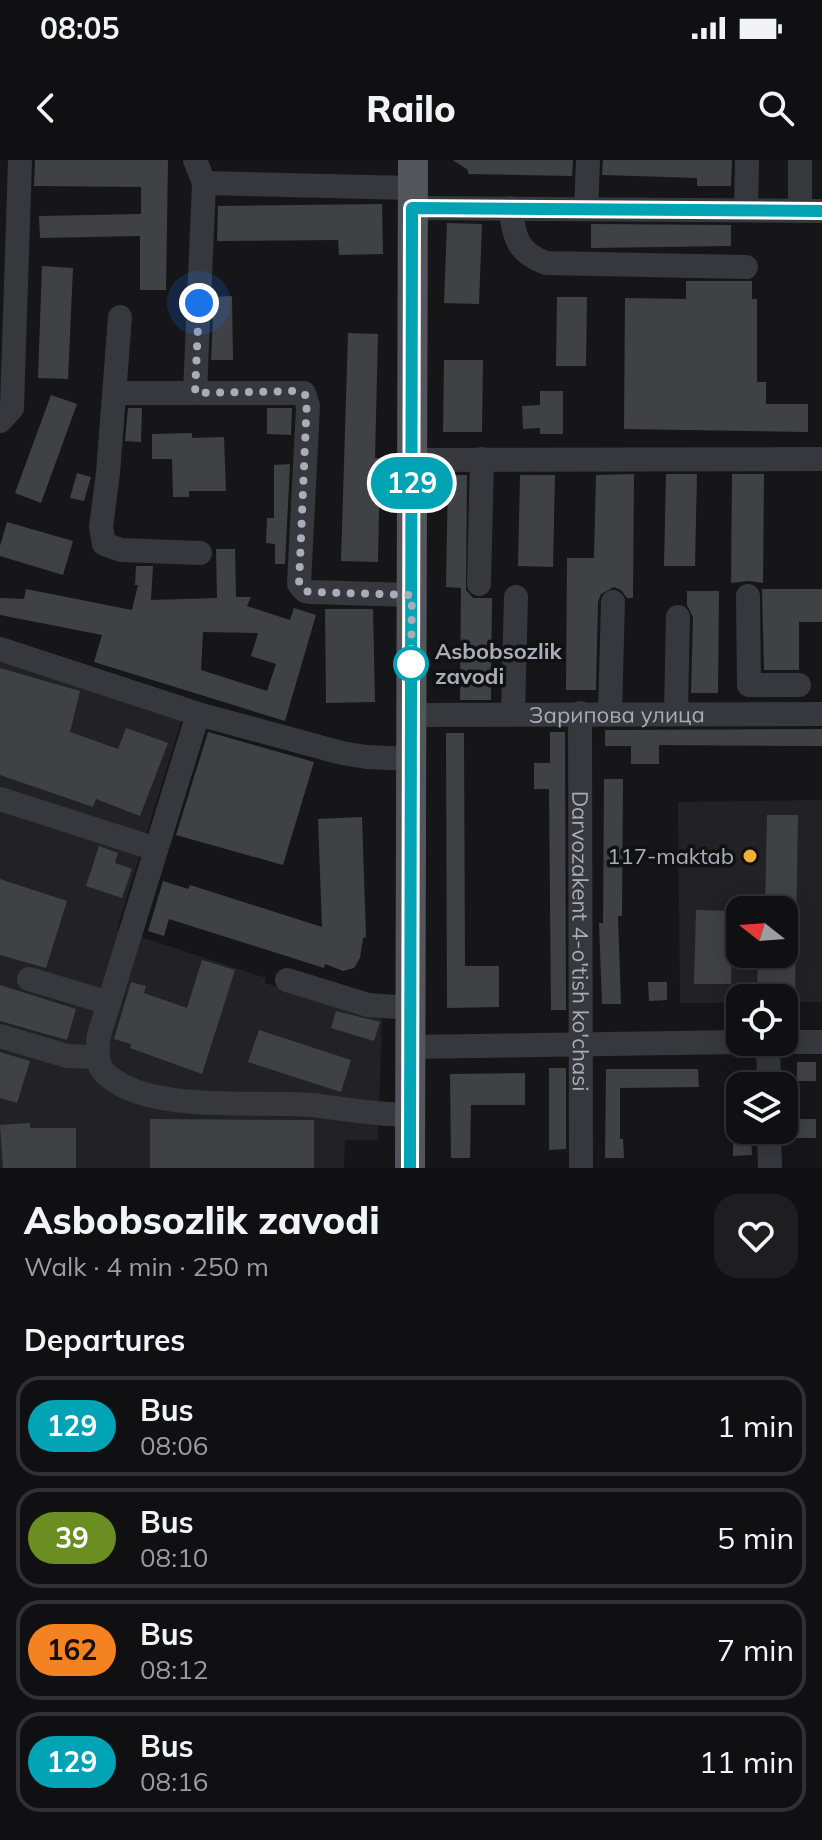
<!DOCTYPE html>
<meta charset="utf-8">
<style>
body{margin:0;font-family:Mulish,sans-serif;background:#1e1e20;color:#f1f3f6;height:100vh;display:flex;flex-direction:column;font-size:30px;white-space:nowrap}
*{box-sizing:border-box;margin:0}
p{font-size:26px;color:#9c9d9f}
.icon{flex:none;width:44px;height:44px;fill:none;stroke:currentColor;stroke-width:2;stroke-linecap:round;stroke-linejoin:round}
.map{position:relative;height:1008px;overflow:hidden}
.sheet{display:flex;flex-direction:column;background:#101012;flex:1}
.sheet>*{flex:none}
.badge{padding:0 16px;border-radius:26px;font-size:28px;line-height:52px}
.needle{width:52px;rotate:287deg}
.buttons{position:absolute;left:726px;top:736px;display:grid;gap:16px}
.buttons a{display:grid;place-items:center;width:72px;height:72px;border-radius:16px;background:#101012;box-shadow:0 4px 20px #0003,0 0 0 2px #303032;font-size:40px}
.you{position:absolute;width:40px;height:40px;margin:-20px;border:6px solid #fff;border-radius:50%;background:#1a73e8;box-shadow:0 0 0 12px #1a73e833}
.map>.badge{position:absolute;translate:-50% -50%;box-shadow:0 0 0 4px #fff}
h2{padding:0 24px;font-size:30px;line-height:72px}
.round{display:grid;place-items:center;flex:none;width:84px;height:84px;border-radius:24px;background:#1e1e20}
.summary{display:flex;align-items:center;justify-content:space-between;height:136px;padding:0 24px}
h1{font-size:38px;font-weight:800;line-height:60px}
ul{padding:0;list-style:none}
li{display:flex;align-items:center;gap:24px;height:100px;margin:0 16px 12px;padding:0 8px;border:4px solid #303032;border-radius:24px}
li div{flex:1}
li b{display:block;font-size:30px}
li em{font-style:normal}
li .badge{min-width:88px;font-weight:700;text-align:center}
.status{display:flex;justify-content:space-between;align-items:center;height:56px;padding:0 40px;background:#101012;direction:ltr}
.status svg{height:22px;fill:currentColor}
header{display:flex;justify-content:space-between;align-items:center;height:104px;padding:0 24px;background:#101012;font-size:36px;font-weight:800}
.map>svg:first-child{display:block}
</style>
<div class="status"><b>08:05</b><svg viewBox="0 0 49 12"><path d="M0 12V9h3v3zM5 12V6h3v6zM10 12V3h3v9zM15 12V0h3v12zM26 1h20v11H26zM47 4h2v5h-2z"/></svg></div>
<header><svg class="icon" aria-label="back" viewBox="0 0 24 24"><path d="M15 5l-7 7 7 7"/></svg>Railo<svg class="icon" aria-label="search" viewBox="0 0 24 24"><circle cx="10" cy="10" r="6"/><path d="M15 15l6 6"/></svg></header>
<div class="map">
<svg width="822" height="1008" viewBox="0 0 822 1008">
<rect width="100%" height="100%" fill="#161618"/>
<g fill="#222225" fill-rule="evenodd">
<path d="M 0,493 L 183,555 L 117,769 L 266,818 L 265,823 L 382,859 L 378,980 L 345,980 L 344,1008 L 0,1008 Z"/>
<path d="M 822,640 L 822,842 L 784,842 L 784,838 L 740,838 L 740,843 L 680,843 L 678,642 ZM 740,750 L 784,750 L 784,794 L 740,794 Z"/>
</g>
<g fill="#404145" fill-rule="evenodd">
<path d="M 35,0 L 168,0 L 166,130 L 140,130 L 140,76 L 40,78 L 39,56 L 141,54 L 141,27 L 34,26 Z"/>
<path d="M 453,0 L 573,0 L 572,16 L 468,14 L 468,10 Z"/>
<path d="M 603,0 L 732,0 L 731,26 L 697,26 L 697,18 L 602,15 Z"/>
<path d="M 382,44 L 383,94 L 339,95 L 338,80 L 217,81 L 218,46 Z"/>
<path d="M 447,63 L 482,64 L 479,144 L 444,143 Z"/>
<path d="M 591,64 L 731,65 L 731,86 L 591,88 Z"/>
<path d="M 42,106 L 73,108 L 68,219 L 38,218 Z"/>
<path d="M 686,121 L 752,121 L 752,139 L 757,139 L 757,222 L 766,222 L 766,244 L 808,244 L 808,272 L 624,269 L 625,138 L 686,139 Z"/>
<path d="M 232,136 L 233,200 L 211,200 L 214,137 Z"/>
<path d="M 557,137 L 587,137 L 586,206 L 556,206 Z"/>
<path d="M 348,173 L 378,174 L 375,298 L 380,298 L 378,402 L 341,401 Z"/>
<path d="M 444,200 L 483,200 L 482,272 L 443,272 Z"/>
<path d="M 540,231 L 563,231 L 563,274 L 540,274 L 540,268 L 523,269 L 522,246 L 540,245 Z"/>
<path d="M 51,235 L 77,244 L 41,343 L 15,333 Z"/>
<path d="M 128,248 L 142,248 L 141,282 L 125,281 Z"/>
<path d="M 267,248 L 292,248 L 291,275 L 267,274 Z"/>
<path d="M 192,273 L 192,278 L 224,277 L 226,331 L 189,331 L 189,337 L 173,337 L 172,299 L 152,299 L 152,274 Z"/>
<path d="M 290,304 L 285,404 L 275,404 L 275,384 L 266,383 L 267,358 L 274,358 L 274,305 Z"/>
<path d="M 77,313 L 91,317 L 84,341 L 70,338 Z"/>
<path d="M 634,314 L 633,438 L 627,438 L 621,430 L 614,427 L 601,434 L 598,442 L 596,530 L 566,530 L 567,398 L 594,398 L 596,315 Z"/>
<path d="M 666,314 L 697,314 L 695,406 L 664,406 Z"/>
<path d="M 732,314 L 764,314 L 763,423 L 749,421 L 731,423 Z"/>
<path d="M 448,315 L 467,315 L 466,430 L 473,438 L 492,438 L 491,540 L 460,540 L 461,428 L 446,427 Z"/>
<path d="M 520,315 L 555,315 L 553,407 L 518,406 Z"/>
<path d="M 7,362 L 73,381 L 63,415 L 0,396 L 0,386 Z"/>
<path d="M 216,389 L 235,389 L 236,437 L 251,437 L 247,446 L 290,460 L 294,448 L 316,455 L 285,561 L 94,502 L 102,475 L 0,455 L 0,438 L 24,439 L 26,429 L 132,450 L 138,425 L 135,425 L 136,406 L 153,406 L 151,440 L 217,438 ZM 203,472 L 258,473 L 251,496 L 276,504 L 267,531 L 201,510 Z"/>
<path d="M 762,429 L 822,429 L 822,462 L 799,462 L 799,510 L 764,510 Z"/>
<path d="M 687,431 L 719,431 L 718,533 L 691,533 L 693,457 L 687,445 Z"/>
<path d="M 325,449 L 373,449 L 375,542 L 326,543 Z"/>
<path d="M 0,508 L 80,531 L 70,572 L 118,589 L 126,568 L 168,583 L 140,656 L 96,639 L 93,647 L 0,615 Z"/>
<path d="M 822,569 L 822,586 L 659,585 L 659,604 L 631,604 L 631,586 L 605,586 L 605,570 Z"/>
<path d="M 208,572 L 314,602 L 283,705 L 176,675 Z"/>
<path d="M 550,572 L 565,572 L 566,850 L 551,850 L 549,629 L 534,629 L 534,603 L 550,603 Z"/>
<path d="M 446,573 L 464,573 L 465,806 L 499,806 L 499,847 L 447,848 Z"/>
<path d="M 604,619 L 623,619 L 622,756 L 618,756 L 621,844 L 602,844 L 599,763 L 603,763 Z"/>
<path d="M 767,655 L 798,655 L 795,835 L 757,834 L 758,794 L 784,794 L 784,750 L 765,750 Z"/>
<path d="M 362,657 L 366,777 L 363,778 L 360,798 L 354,808 L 343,811 L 325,804 L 324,808 L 169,759 L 164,776 L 148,771 L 163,721 L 188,729 L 190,725 L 322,767 L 318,659 Z"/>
<path d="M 99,686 L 118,693 L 115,703 L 132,709 L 122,738 L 86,726 Z"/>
<path d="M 0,719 L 67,741 L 46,808 L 0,795 Z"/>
<path d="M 696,750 L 732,751 L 732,767 L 740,767 L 740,785 L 732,784 L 731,824 L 694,824 Z"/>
<path d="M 202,800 L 235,810 L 202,914 L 130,888 L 131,884 L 114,879 L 131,822 L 146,826 L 144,833 L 187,848 Z"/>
<path d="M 648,822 L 667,822 L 667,840 L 649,841 Z"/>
<path d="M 0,825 L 76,849 L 67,880 L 0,861 Z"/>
<path d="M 336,851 L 380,862 L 374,881 L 331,868 Z"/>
<path d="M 259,870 L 351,900 L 341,932 L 248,902 Z"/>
<path d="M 0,892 L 30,901 L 17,943 L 0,938 Z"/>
<rect x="797" y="902" width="19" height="19"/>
<path d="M 549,908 L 566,908 L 566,989 L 549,990 Z"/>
<path d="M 606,909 L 698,909 L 699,927 L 620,928 L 620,979 L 623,979 L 624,998 L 605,998 Z"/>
<path d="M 525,913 L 525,945 L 471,945 L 470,998 L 451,998 L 450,914 Z"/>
<path d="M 150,959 L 314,960 L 314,1008 L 150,1008 Z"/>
<rect x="797" y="959" width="19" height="19"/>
<path d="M 30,963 L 30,968 L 76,968 L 76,1008 L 3,1008 L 0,965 Z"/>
<path d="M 751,976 L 752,995 L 733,996 L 733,977 Z"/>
</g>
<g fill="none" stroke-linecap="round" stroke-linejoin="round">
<g stroke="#37383d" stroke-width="24">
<path d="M 195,0 L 204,23 L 412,28"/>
<path d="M 412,48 L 822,51"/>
<path d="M 510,48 C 515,77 516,92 546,103 L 746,107"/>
<path d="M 586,49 L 588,0"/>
<path d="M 746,50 L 747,0"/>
<path d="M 800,51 L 800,0"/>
<path d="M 120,157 L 108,313 L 101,367 L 104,384 L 121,390 L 200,393"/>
<path d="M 115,233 L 304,233 L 308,246 L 299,424 L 305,431 L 310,432 L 412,435"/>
<path d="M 195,233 L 204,23"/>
<path d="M 0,261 L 12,248 L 20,0"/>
<path d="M 412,300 L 822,299"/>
<path d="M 479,424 L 482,299"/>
<path d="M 748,436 L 749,525 L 799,525"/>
<path d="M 0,489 L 198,554 L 342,593 L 367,597 L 411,599"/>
<path id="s1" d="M 580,553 L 581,1008"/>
<path d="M 610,553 L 613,442"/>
<path d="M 676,553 L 678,457"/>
<path d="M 198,554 L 99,875 C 97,890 95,905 107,915 C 151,954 256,940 312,945 C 345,949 376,955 410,955"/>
<path d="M 513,554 L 516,437"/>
<path id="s2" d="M 411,555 L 822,554"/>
<path d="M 0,639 L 156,689"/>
<path d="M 29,819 L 109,843"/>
<path d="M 287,820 L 368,845 L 410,848"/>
<path d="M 0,876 L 67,896 L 98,897"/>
<path d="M 768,882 L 769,926"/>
<path d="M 784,882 L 822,882"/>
<path d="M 410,887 L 740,882"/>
<path d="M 769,970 L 770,1008"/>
</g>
<path stroke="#53555c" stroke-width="30" d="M 410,1008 L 413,0"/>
</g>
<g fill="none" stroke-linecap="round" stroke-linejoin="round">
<g stroke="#fff" stroke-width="18">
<path id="line" d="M 410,1008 L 412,48 L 822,51"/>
</g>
<use href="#line" stroke="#00a3b4" stroke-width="12"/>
<path stroke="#a8adb8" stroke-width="8" stroke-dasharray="0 14.4" d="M 199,143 L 195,233 L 297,231 L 304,233 L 307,238 L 299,424 L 305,431 L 310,432 L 412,435 L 411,504"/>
</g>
<circle fill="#fff" stroke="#00a3b4" stroke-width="4" cx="411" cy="504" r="16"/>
<circle fill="#f2b134" stroke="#111113" stroke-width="3" cx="750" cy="696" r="8"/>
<g text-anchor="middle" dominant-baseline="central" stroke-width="7" stroke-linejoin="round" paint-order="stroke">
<g font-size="22" font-weight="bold" fill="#a8adb8" stroke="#111113" text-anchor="start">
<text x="435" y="491">Asbobsozlik<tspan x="435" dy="25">zavodi</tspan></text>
</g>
<g font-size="22" fill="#a8adb8" stroke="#111113">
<text stroke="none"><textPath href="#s2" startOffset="206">Зарипова улица</textPath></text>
<text stroke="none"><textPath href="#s1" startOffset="228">Darvozakent 4-o'tish ko'chasi</textPath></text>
</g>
<g font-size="22" fill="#a8adb8" stroke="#111113" text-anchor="end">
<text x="734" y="696">117-maktab</text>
</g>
</g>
</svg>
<div class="buttons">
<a><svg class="needle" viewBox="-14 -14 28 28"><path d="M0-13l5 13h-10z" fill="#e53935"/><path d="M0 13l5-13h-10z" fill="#9c9d9f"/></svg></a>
<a><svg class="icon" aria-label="locate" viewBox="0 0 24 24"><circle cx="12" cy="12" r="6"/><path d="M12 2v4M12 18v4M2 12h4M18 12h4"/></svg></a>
<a><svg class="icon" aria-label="layers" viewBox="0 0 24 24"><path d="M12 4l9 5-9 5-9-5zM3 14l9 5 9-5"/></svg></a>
</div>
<div class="you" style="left:199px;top:143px"></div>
<b class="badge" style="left:412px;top:323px;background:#00a3b4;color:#fff">129</b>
</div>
<section class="sheet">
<div class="summary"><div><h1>Asbobsozlik zavodi</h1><p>Walk · 4 min · 250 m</p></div><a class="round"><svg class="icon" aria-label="heart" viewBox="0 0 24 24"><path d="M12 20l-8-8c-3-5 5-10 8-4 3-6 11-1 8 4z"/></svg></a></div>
<h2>Departures</h2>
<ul>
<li><span class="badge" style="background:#00a3b4;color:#fff">129</span><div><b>Bus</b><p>08:06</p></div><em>1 min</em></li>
<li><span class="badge" style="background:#6b8e23;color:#fff">39</span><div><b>Bus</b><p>08:10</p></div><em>5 min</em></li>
<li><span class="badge" style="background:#f58220;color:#111">162</span><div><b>Bus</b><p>08:12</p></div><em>7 min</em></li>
<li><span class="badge" style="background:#00a3b4;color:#fff">129</span><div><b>Bus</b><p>08:16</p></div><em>11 min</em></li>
</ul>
</section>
